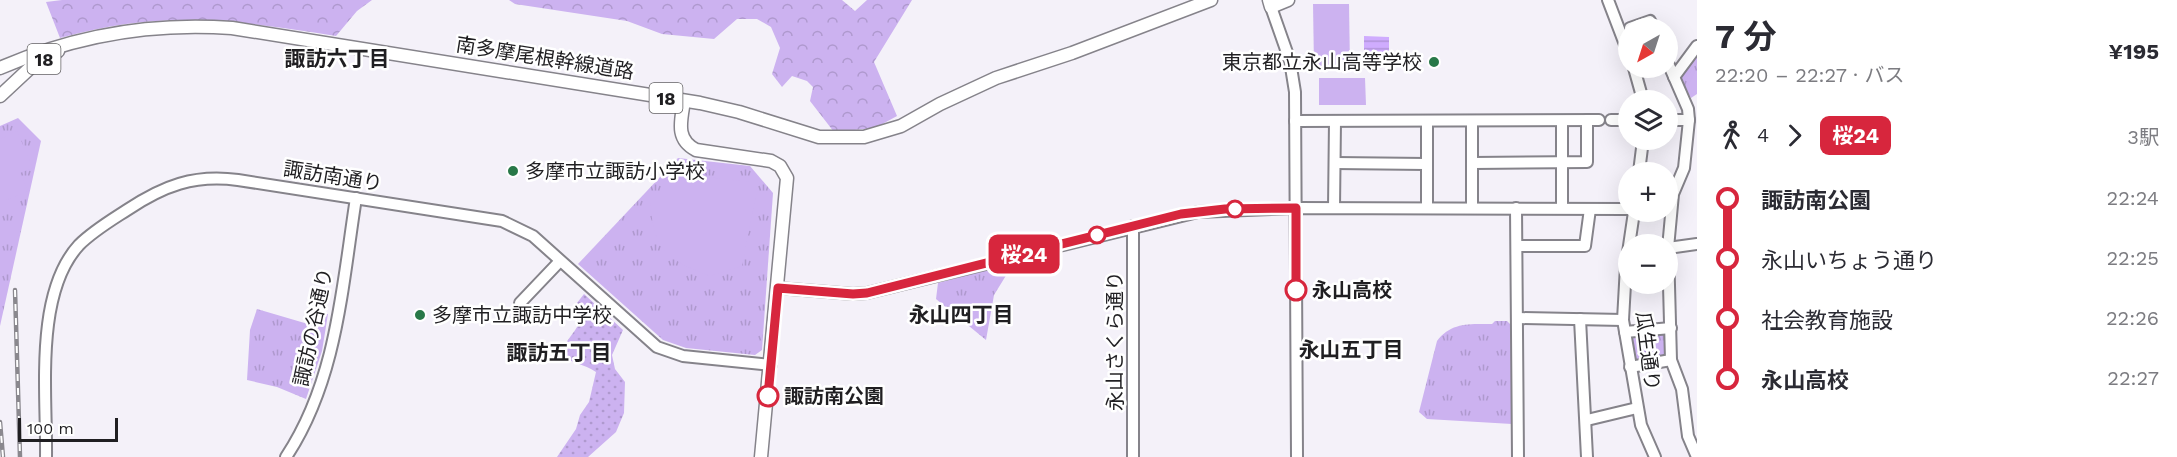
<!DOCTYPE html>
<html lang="ja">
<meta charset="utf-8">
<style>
body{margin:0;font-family:"Work Sans","Noto Sans JP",sans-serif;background:#f2f2f3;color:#2b2b33;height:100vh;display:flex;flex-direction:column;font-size:22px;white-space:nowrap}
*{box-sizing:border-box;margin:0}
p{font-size:20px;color:#7c7c81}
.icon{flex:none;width:33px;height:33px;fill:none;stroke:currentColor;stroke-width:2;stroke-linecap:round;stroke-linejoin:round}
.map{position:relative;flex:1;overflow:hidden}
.sheet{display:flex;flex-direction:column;background:#fff;width:480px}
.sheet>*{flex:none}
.badge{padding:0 12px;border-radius:9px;font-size:21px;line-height:39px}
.needle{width:39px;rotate:219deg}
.buttons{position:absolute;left:1618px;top:18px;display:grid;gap:12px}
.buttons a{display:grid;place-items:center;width:60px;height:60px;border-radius:50%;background:#fff;box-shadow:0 6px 24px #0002;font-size:30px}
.scale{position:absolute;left:18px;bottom:15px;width:100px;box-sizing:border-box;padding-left:6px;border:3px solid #201f22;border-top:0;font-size:16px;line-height:21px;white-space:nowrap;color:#201f22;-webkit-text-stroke:4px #fff;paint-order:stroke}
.map>.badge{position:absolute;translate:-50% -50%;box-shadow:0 0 0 3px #fff}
.legs{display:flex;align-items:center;gap:9px;height:66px;padding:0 18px;font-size:20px}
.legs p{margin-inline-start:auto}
.summary{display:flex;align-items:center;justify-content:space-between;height:102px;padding:0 18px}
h1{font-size:33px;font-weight:700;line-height:45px}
ul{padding:0 18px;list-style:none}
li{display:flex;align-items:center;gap:21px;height:60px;font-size:22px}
li i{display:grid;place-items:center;width:9px;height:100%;margin:0 8px;background:currentColor}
li i::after{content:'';width:15px;height:15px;margin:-8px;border:4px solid;border-radius:50%;background:#fff}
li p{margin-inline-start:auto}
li:first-child i{background:linear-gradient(#0000 50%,currentColor 0)}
li:last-child i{background:linear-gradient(currentColor 50%,#0000 0)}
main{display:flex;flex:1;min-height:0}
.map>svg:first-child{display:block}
</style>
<main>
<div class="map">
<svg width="1697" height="457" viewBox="0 0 1697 457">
<defs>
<pattern id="grass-dots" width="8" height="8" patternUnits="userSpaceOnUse" patternTransform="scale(1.5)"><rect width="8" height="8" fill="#ccb2f0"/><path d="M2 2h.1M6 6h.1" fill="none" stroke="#af99ce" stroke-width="1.8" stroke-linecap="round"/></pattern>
<pattern id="forest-crowns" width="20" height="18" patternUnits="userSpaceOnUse" patternTransform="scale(1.5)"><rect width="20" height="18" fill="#ccb2f0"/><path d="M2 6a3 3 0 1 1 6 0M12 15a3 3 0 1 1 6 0" fill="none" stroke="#af99ce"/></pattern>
<pattern id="park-tufts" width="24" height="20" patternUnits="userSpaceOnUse" patternTransform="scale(1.5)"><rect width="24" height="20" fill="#ccb2f0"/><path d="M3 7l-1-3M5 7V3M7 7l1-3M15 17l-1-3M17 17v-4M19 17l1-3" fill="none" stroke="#af99ce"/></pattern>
<pattern id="water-rules" width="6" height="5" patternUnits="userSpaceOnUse" patternTransform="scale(1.5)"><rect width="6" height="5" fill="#cfacfe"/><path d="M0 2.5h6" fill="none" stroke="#b194d9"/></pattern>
</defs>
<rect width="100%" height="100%" fill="#f4f1f9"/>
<path fill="url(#grass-dots)" d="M 584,294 L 623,330 L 612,355 L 615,369 L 625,382 L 624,413 L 616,432 L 588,457 L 557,457 L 576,429 L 580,415 L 589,402 L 596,372 C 584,364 571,363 561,355 C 563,342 575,334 580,321 L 573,308 Z"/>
<g fill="url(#forest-crowns)">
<path d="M 62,0 L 372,0 L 357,11 L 336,36 C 232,20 164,9 60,38 L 46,2 Z"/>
<path d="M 509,0 L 842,0 L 855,11 L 867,0 L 912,0 L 874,62 L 897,116 L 875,128 L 834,132 L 810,101 L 813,87 L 807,81 L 792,76 L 782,87 L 772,74 L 780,48 L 771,27 L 757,19 L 737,19 L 714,39 L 662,34 L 627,21 L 515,4 Z"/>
</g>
<g fill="url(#park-tufts)">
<path d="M 1697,54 L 1697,94 L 1691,98 L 1680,78 Z"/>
<path d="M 18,118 L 41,141 L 0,326 L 0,126 Z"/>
<path d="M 678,158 L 750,166 L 773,193 L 762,350 L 755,355 L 686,348 L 663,340 L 578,264 Z"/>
<path d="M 1009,264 L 1010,269 L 994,295 L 986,340 L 936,299 L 938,283 Z"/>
<path d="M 257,309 L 308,324 L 313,315 L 328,314 L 322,351 L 306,399 L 277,387 L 247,380 L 250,330 Z"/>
<path d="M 1495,321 L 1507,321 L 1511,325 L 1512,424 L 1427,419 L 1419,412 L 1437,341 C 1451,322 1470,324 1492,324 Z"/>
<path d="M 1663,331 L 1667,335 L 1668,354 L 1664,358 L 1637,362 L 1634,360 L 1631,338 L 1634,334 Z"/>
</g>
<g fill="#ccb2f0">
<path d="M 1313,4 L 1349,4 L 1350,66 L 1314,66 Z"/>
<path d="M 1319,78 L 1365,78 L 1366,105 L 1319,105 Z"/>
<path d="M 17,131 L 33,168 L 20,173 L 28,191 L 6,200 L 0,185 L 0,139 Z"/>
<path d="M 681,174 L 750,182 L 757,190 L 742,266 L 710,276 C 665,258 654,252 650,201 Z"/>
</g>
<path fill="url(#water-rules)" d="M 1364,36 L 1389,37 L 1389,53 L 1364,53 Z"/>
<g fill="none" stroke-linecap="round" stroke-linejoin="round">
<g stroke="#85838a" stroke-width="14">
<g id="minor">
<path d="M 1608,0 L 1629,55"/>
<path d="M 1271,7 L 1290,61 L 1295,92 L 1297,457"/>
<path d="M 1630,28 L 1650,21 L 1654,28"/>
<path d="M 1668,63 L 1688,109 L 1689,120 L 1684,168 L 1673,194 L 1668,248 L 1671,360 L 1682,389 L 1688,436 L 1697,457"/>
<path d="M 1634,68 L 1643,100"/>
<path d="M 1674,77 L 1697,46"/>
<path d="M 1611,120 L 1629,120"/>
<path d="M 1668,120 L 1689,120"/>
<path d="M 1295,121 L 1599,120"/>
<path d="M 1427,121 L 1427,208"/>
<path d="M 1472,121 L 1472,208"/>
<path d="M 1562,121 L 1562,208"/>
<path d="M 1335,163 L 1426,164"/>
<path d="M 1473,163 L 1587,162 L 1587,120"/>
<path d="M 1639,172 L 1643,140"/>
<path d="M 1334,208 L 1335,121"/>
<path d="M 1516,208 L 1518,457"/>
<path d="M 1634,212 L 1626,266 L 1623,320 L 1641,425 L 1655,457"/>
<path d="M 1133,226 L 1133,457"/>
<path d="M 1517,246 L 1585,246 L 1590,209"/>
<path d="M 1668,248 L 1697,244"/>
<path d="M 778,288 L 853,294 L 867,293 L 1198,212 L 1296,208 L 1629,209"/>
<path d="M 520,303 L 560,261"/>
<path d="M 1518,318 L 1623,320"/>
<path d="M 1580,319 L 1587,457"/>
<path d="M 1625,332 L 1671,328"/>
<path d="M 1630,367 L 1671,360"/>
<path d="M 1587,420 L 1637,408"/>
<path d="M 46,457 C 47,394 34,294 79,245 C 93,231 110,221 127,210 C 163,186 194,174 238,180 L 502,221 L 533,236 L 657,347 L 683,356 L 771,365"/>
<path d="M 286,457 C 337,380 342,287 356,198"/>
</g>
</g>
<g stroke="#85838a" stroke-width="15">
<g id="major">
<path d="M 1269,0 L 1271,7 L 1288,0"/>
<path d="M 0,68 C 75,35 150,22 232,28 L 700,103 L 739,112 L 819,137 L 864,137 L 901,126 L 940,104 L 996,78 L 1072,53 L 1211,0"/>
<path d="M 0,96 L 30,68 L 58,51"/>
<path d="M 684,101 C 681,121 675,139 696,150 L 771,161 L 780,166 L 787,178 L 761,457"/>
</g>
</g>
<use href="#minor" stroke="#fff" stroke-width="10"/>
<use href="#major" stroke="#fff" stroke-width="12"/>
<g stroke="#8a888e" stroke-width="4.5">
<g id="rail">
<path d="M 15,290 L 20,457"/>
<path d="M 0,422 L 3,457"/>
</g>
</g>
<use href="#rail" stroke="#fff" stroke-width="2" stroke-dasharray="7" stroke-linecap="butt"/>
</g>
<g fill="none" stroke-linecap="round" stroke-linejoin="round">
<g stroke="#fff" stroke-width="14">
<path id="line-1" d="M 768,396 L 778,288 L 853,294 L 867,293 L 1181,214 L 1225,209 L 1296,208 L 1296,290"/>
</g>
<use href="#line-1" stroke="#d7263d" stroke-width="9"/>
</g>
<g fill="#287848" stroke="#fff" stroke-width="2">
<circle cx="1434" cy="62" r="6"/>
<circle cx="513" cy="171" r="6"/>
<circle cx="420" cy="315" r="6"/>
</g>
<g fill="#fff" stroke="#d7263d" stroke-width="3">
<circle cx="1235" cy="209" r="8"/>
<circle cx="1097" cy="235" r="8"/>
<circle cx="1296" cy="290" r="10"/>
<circle cx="768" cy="396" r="10"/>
</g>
<g text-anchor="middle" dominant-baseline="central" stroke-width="5" stroke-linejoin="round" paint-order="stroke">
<g fill="#fff" stroke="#636264" stroke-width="1.5">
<rect x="27.5" y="44" width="33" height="30" rx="4.5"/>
<rect x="649.5" y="83" width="33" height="30" rx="4.5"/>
</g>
<g font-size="18" font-weight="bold" fill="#201f22">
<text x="44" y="59">18</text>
<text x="666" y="98">18</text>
</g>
<g font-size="20" fill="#201f22" stroke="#fff">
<text transform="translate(545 58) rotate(9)">南多摩尾根幹線道路</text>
<text transform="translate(333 176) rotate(9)">諏訪南通り</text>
<text transform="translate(313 327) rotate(-78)">諏訪の谷通り</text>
<text transform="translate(1115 341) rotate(-90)">永山さくら通り</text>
<text transform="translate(1648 351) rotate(83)">瓜生通り</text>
</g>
<g font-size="20" fill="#201f22" stroke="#fff" text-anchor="start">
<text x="1422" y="62" text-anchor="end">東京都立永山高等学校</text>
<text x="525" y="171">多摩市立諏訪小学校</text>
<text x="432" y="315">多摩市立諏訪中学校</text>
</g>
<g font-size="20" font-weight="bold" fill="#201f22" stroke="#fff" text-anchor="start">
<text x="1312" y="290">永山高校</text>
<text x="784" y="396">諏訪南公園</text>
</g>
<g font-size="21" font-weight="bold" fill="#201f22" stroke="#fff">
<text x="337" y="58">諏訪六丁目</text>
<text x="961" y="314">永山四丁目</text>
<text x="1351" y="349">永山五丁目</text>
<text x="559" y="352">諏訪五丁目</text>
</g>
</g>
</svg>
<div class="buttons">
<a><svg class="needle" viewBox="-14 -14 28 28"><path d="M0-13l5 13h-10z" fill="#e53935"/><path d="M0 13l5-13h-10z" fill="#7c7c81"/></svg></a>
<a><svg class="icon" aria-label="layers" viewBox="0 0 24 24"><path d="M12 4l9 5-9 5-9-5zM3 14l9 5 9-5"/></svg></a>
<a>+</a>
<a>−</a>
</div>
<div class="scale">100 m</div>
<b class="badge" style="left:1024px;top:254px;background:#d7263d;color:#fff">桜24</b>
</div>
<section class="sheet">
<div class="summary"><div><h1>7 分</h1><p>22:20 – 22:27 · バス</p></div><b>¥195</b></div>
<div class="legs"><svg class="icon" aria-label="walk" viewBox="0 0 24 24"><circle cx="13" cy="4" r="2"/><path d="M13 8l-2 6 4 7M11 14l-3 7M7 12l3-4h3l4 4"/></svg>4<svg class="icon" aria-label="forward" viewBox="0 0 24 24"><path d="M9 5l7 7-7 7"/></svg><b class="badge" style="background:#d7263d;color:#fff">桜24</b><p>3駅</p></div>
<ul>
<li><i style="color:#d7263d"></i><b>諏訪南公園</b><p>22:24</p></li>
<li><i style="color:#d7263d"></i><span>永山いちょう通り</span><p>22:25</p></li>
<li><i style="color:#d7263d"></i><span>社会教育施設</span><p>22:26</p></li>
<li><i style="color:#d7263d"></i><b>永山高校</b><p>22:27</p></li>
</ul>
</section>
</main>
